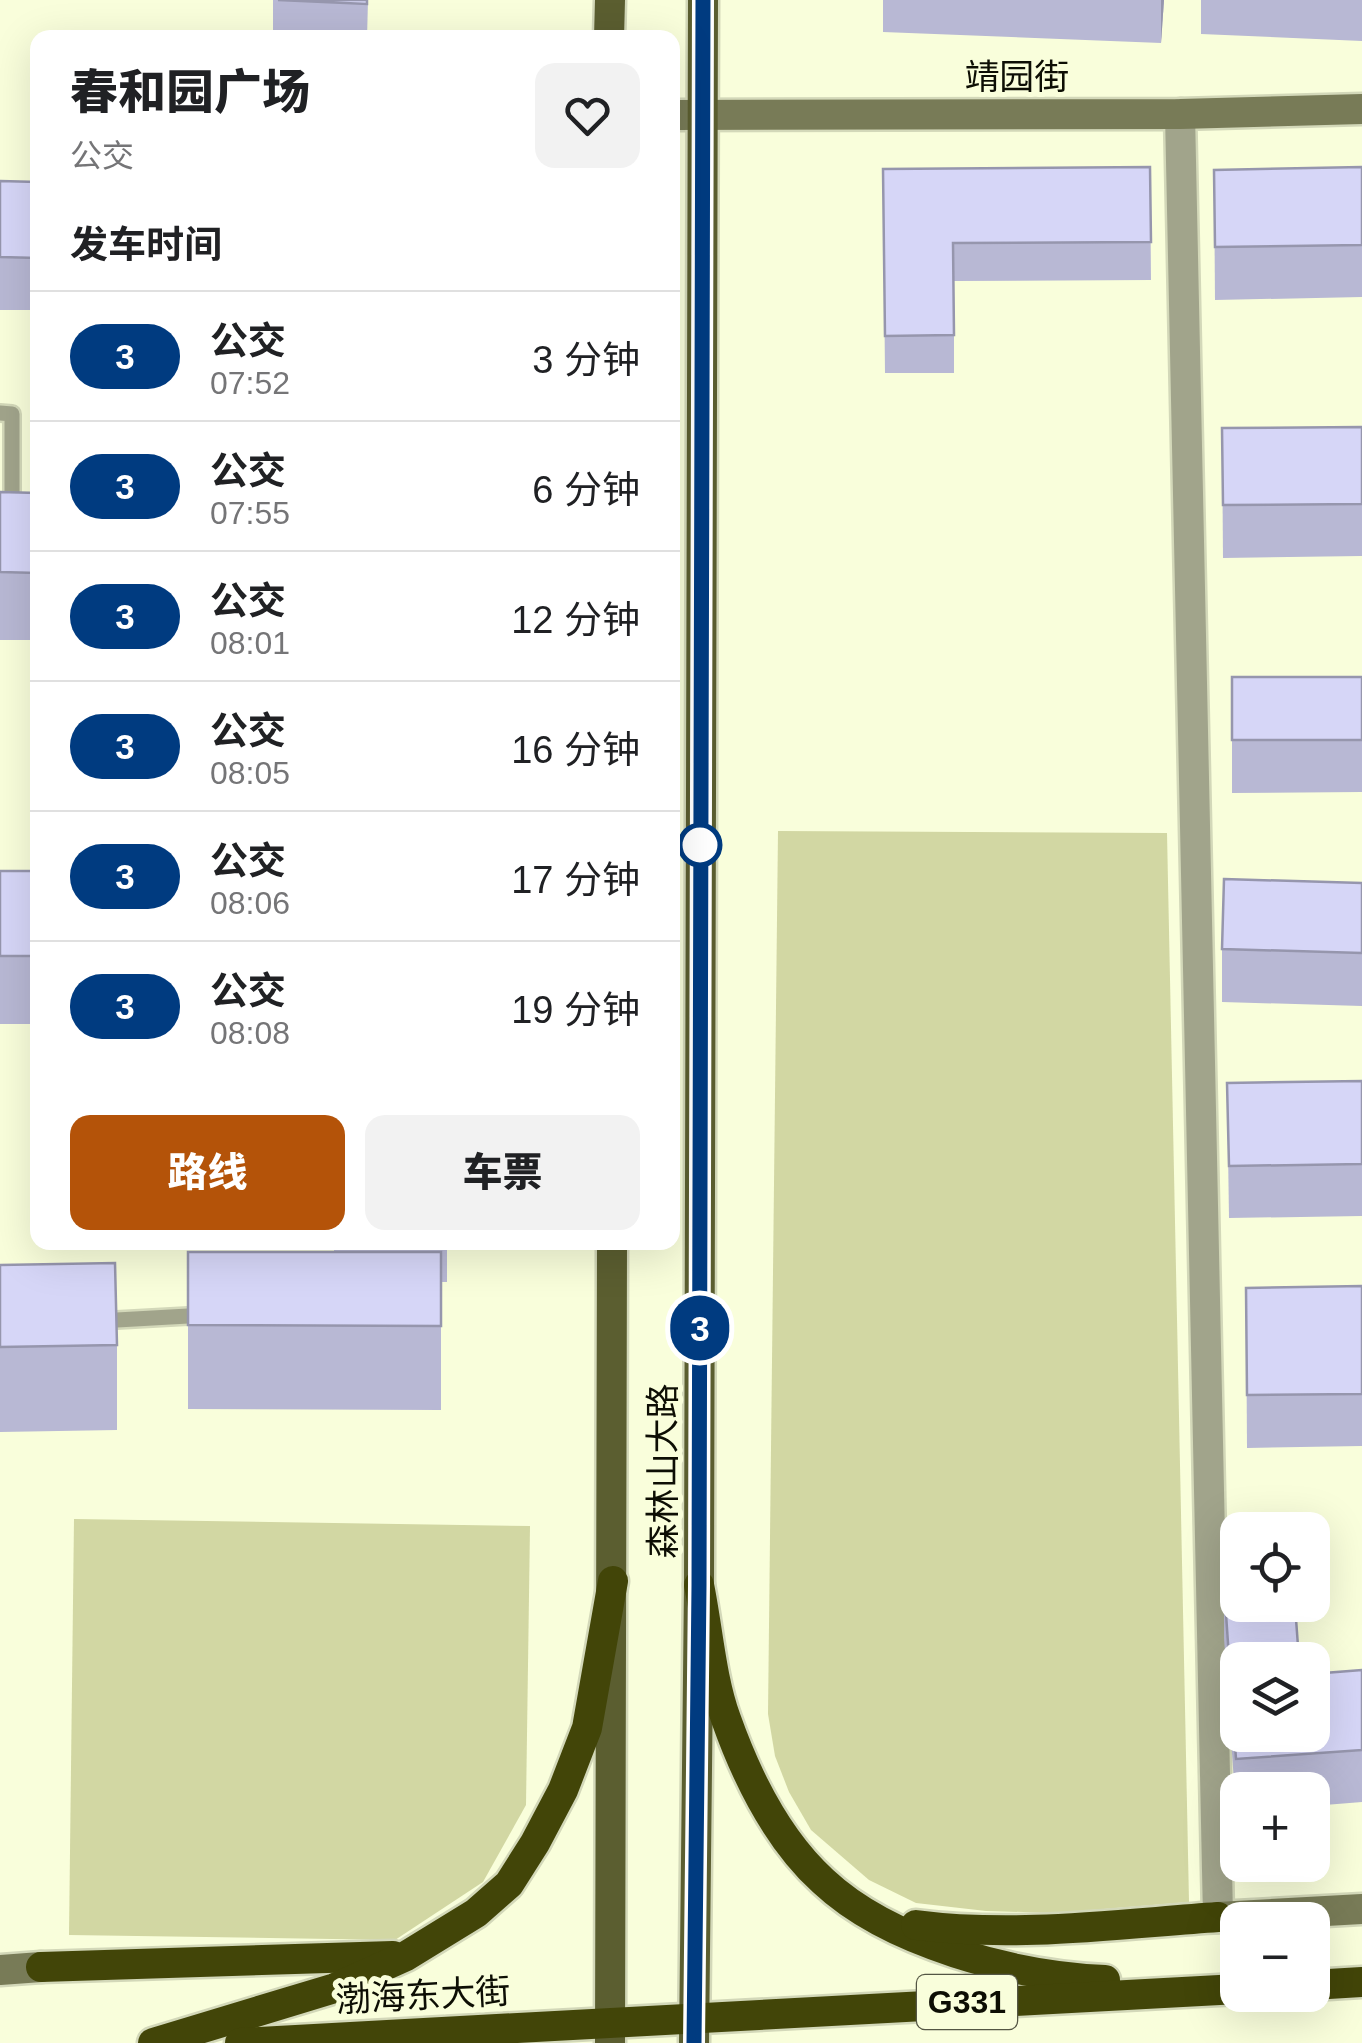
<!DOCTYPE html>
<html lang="zh">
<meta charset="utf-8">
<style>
body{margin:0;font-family:Arial,"Noto Sans SC",sans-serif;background:#f2f2f2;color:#202124;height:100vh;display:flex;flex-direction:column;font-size:38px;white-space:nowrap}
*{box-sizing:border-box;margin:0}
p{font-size:32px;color:#757577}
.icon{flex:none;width:55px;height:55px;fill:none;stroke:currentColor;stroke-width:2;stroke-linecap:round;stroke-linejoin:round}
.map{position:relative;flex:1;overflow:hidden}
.details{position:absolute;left:30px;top:30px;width:650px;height:1220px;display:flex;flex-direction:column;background:#fff;border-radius:20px;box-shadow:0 10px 40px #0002}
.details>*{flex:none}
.badge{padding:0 20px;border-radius:32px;font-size:35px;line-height:65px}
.tools{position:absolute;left:1220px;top:1512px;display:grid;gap:20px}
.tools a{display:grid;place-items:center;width:110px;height:110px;border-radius:20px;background:#fff;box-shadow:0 10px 40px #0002;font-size:50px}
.map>.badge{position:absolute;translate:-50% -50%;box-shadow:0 0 0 5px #fff}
h2{padding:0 40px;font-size:38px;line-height:90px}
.round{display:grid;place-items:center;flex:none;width:105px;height:105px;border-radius:20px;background:#f2f2f2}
.summary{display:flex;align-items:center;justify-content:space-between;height:170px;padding:0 40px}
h1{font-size:48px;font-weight:800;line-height:75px}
.button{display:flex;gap:20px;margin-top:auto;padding:20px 40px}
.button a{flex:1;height:115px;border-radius:20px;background:#b45309;color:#fff;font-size:40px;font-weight:800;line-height:115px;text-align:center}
.button a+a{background:#f2f2f2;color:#202124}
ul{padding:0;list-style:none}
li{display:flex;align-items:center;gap:30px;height:130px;padding:0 40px;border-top:2px solid #e0e0e0}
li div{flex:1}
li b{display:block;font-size:38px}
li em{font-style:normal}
li .badge{min-width:110px;font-weight:700;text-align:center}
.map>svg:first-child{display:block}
</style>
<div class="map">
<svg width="1362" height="2043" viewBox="0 0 1362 2043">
<rect width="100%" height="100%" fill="#f9fedb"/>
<g fill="#d2d7a3">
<path d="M 778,831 L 1167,833 L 1189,1902 L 1055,1913 L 986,1911 L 916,1903 L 869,1880 L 811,1830 L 789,1792 L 775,1756 L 768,1714 Z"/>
<path d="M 74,1519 L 530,1526 L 526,1805 L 483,1882 L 395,1940 L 69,1935 Z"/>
</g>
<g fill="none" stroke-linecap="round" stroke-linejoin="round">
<g stroke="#d3d8b9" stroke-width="20">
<g id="lane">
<path d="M 0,413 L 12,414 L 12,498"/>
<path d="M 99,1321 L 206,1315"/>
</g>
</g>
<g stroke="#d3d8b9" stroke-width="35">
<path id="street" d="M 1180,114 L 1218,1917"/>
</g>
<g stroke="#d3d8b9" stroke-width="35">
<g id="secondary">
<path d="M 672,115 L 1180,114 L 1362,109"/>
<path d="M 1218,1917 L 1362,1909"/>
<path d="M 0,1970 L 41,1967"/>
</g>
</g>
<g stroke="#d3d8b9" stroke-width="35">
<g id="primary">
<path d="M 609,38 L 610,0"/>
<path d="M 610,2043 L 612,1242"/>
<path d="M 694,2043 L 699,1585 L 703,0"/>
</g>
</g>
<g stroke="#d3d8b9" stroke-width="35">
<g id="highway">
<path d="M 699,1585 C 708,1629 711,1678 726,1719 C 747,1778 777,1839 823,1881 C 890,1944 1015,1976 1105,1980"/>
<path d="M 916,1925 C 1016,1938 1118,1924 1218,1917"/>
<path d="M 41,1967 L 393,1956"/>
<path d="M 1312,1985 L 1362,1982"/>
<path d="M 153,2043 L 335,1988 L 406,1956 L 476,1913 L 509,1884 L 535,1843 L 563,1790 L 587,1728 L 613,1581"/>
<path d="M 240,2043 L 1238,1989"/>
</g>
</g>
<use href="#lane" stroke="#a1a48b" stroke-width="15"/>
<use href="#street" stroke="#a1a48b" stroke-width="30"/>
<use href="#secondary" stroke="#787b57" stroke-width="30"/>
<use href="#primary" stroke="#5b5e30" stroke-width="30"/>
<use href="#highway" stroke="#424508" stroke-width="30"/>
</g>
<g fill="#b8b8d4">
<path d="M 273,0 L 368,0 L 367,38 L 273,38 Z"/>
<path d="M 883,0 L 1164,0 L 1161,43 L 883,32 Z"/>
<path d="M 1201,0 L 1362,0 L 1362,41 L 1201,34 Z"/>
<path d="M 1150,167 L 1151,280 L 954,281 L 954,373 L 885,373 L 883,169 Z"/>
<path d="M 1362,167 L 1362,297 L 1215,300 L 1214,170 Z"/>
<path d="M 0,181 L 38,182 L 38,310 L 0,310 Z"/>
<path d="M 1362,427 L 1362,556 L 1223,558 L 1222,428 Z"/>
<path d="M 0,492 L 38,493 L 38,640 L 0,640 Z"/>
<path d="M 1232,677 L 1362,677 L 1362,792 L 1232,793 Z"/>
<rect x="0" y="871" width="38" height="153"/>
<path d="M 1362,883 L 1362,1006 L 1222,1002 L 1222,949 Z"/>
<path d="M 1362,1081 L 1362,1216 L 1229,1218 L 1227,1083 Z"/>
<path d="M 334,1242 L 447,1242 L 447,1282 L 441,1282 L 441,1410 L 188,1409 L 188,1252 L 334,1252 Z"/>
<path d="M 0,1265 L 117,1345 L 117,1430 L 0,1432 Z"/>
<path d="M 1362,1286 L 1362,1446 L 1247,1448 L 1246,1288 Z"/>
<path d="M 1224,1585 L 1238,1735 L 1362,1670 L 1362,1802 L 1312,1806 L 1312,1790 L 1238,1790 L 1236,1811 L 1224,1638 Z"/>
</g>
<path fill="#9696ad" d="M 1161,0 L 1164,0 L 1161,43 Z"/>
<g fill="#d6d6f7" stroke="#9696ad" stroke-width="2.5">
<path d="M 278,0 L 367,0 L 367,4 Z"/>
<path d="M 1150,167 L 1151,242 L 953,243 L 954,335 L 885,336 L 883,169 Z"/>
<path d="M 1362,167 L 1362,245 L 1215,247 L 1214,170 Z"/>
<path d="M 0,181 L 38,182 L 38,258 L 0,257 Z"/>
<path d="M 1362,427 L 1362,504 L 1223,505 L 1222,428 Z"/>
<path d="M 0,492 L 38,493 L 38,573 L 0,572 Z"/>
<rect x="1232" y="677" width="130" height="63"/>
<rect x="0" y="871" width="38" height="85"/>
<path d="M 1224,879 L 1362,883 L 1362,953 L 1222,949 Z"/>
<path d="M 1362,1081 L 1362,1164 L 1229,1166 L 1227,1083 Z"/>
<rect x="334" y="1242" width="113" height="2"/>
<path d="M 188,1252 L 441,1252 L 441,1326 L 188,1325 Z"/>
<path d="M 115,1263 L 117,1345 L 0,1347 L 0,1265 Z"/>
<path d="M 1362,1286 L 1362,1394 L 1247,1395 L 1246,1288 Z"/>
<path d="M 1238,1584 L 1238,1605 L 1295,1605 L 1299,1660 L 1238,1660 L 1238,1735 L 1312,1735 L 1312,1674 L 1362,1670 L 1362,1750 L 1236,1759 L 1224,1585 Z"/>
</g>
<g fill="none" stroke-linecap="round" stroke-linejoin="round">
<g stroke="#fff" stroke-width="22">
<path id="line" d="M 694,2043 L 699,1586 L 703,0"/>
</g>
<use href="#line" stroke="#003b80" stroke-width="15"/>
</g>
<circle fill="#fff" stroke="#003b80" stroke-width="5" cx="700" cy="845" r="20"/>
<g text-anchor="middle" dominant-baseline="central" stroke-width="10" stroke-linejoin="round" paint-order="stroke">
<rect fill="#f9fedb" stroke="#545644" stroke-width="2.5" x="917" y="1975" width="100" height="54" rx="8"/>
<g font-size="32" font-weight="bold" fill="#0d0e04">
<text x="967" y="2002">G331</text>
</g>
<g font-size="35" fill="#0d0e04" stroke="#f9fedb">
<text x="1017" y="76">靖园街</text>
<text transform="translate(662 1471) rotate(-90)">森林山大路</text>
<text transform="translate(423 1995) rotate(-3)">渤海东大街</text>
</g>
</g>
</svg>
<div class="tools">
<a><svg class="icon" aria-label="locate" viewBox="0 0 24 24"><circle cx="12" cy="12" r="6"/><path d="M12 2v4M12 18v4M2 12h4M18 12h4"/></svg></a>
<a><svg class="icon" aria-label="layers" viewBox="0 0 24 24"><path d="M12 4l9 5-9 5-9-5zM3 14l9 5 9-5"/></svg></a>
<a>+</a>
<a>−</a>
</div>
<b class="badge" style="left:700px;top:1328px;background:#003b80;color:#fff">3</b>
<section class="details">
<div class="summary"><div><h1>春和园广场</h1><p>公交</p></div><a class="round"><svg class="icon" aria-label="heart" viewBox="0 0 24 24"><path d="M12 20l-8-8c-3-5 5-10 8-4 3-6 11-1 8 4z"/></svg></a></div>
<h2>发车时间</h2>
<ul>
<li><span class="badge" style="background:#003b80;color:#fff">3</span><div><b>公交</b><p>07:52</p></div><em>3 分钟</em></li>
<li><span class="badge" style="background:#003b80;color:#fff">3</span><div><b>公交</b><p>07:55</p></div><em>6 分钟</em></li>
<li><span class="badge" style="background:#003b80;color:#fff">3</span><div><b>公交</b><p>08:01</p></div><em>12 分钟</em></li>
<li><span class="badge" style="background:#003b80;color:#fff">3</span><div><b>公交</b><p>08:05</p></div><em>16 分钟</em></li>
<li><span class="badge" style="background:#003b80;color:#fff">3</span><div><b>公交</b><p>08:06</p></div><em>17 分钟</em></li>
<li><span class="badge" style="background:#003b80;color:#fff">3</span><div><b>公交</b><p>08:08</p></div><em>19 分钟</em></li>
</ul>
<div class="button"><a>路线</a><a>车票</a></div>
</section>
</div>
